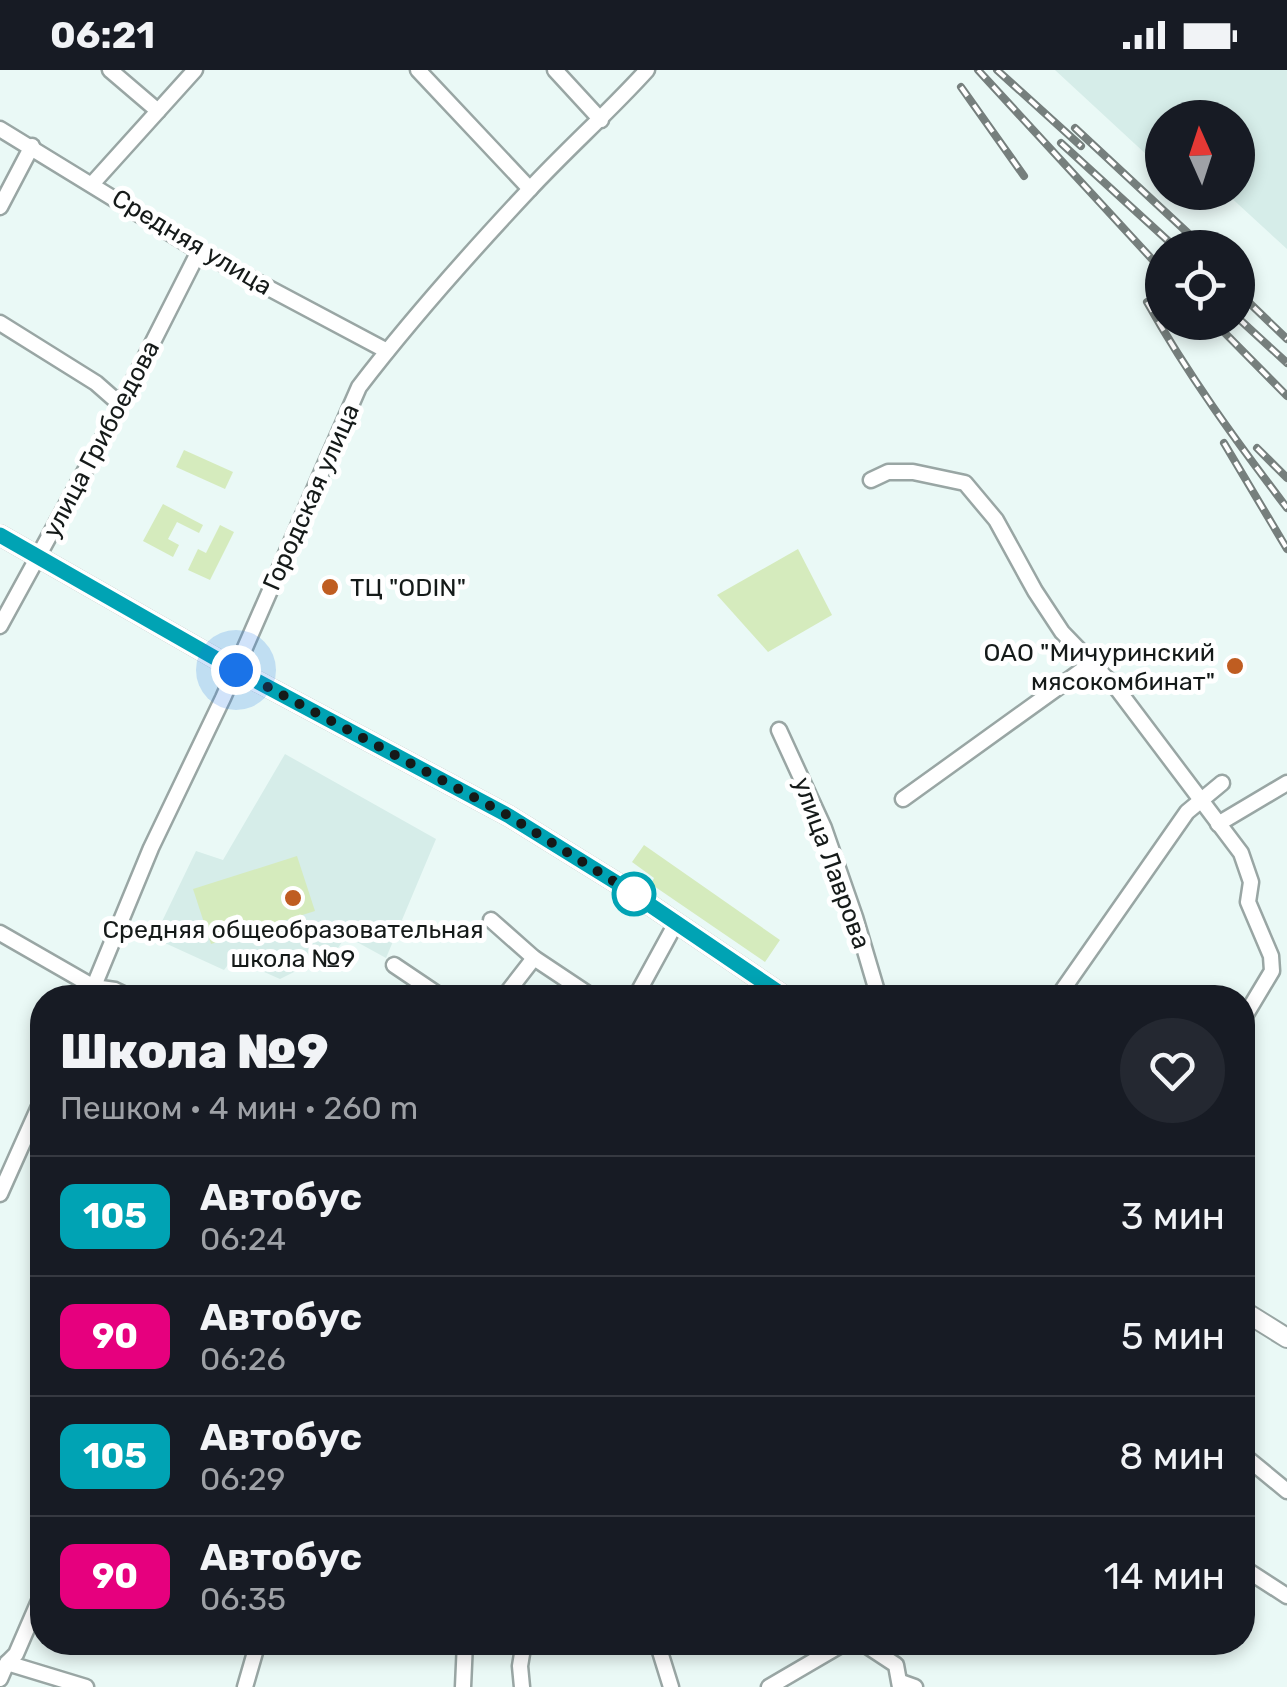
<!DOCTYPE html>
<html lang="ru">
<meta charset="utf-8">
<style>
body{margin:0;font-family:Rubik,sans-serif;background:#242831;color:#f1f3f6;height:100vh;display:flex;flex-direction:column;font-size:38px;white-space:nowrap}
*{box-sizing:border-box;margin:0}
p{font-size:32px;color:#9ea1a6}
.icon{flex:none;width:55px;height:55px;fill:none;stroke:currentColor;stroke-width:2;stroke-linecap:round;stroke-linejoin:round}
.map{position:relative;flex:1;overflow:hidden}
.side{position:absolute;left:30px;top:915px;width:1225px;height:670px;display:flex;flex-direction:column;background:#171b24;border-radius:40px;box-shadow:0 5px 15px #0003}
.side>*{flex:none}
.badge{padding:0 20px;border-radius:15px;font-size:35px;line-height:65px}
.needle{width:65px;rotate:357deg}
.buttons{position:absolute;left:1145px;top:30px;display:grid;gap:20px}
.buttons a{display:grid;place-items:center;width:110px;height:110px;border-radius:50%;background:#171b24;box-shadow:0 5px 15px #0003;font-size:50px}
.you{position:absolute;width:50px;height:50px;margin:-25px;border:8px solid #fff;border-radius:50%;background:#1a73e8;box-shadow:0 0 0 15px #1a73e833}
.map>.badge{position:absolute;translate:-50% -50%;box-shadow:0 0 0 5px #fff}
.round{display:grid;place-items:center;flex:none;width:105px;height:105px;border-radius:52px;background:#242831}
.summary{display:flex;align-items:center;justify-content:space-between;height:170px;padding:0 30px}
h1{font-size:48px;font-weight:800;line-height:75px}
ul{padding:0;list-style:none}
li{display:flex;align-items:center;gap:30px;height:120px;padding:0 30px;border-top:2px solid #363941}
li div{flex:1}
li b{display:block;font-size:38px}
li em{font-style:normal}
li .badge{min-width:110px;font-weight:700;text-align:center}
.status{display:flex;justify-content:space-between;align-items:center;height:70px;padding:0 50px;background:#171b24;direction:ltr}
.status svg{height:28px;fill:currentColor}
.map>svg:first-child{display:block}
</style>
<div class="status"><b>06:21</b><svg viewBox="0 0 49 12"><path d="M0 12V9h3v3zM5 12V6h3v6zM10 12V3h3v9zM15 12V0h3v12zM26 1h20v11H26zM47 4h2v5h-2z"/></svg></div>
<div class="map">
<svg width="1287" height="1617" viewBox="0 0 1287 1617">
<rect width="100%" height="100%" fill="#eaf9f6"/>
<g fill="#d6ede9">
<path d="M 1055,0 L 1287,0 L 1287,179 L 1226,123 L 1238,122 L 1238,48 L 1162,48 L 1162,99 Z"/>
<path d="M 285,684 L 436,769 L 386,888 L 346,866 L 336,881 L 280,909 L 233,888 L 224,900 L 154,868 L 196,781 L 223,790 Z"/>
</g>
<g fill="#d5ebbd">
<path d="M 184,380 L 233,402 L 225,419 L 176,397 Z"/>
<path d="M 163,434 L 203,455 L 199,463 L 177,452 L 168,469 L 179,475 L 173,487 L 143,471 Z"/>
<path d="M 220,455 L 234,462 L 210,510 L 188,500 L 198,479 L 206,483 Z"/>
<path d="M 798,479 L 832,545 L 768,582 L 717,525 Z"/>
<path d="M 644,775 L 780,870 L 765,892 L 651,814 L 654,808 L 632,792 Z"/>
<path d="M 297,786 L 315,841 L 211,874 L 193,819 Z"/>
</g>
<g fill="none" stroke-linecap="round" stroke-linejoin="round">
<g stroke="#99a6a4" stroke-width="19">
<g id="minor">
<path d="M 110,0 L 158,41"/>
<path d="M 418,0 L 530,119"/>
<path d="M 555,0 L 601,50"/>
<path d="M 0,59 L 199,181 L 387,281"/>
<path d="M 93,113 L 195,0"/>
<path d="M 0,137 L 32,76"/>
<path d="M 0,253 L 96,313 L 121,335"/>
<path d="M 871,410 L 888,402 L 913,402 L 965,413 L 996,450 L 1035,521 L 1062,562 L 1118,620 L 1241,783 L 1251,812 L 1248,832 L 1271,886 L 1272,901 L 1242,951"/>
<path d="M 0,556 L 121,335 L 199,181"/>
<path d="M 779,660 L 824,758 L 855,847 L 879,928"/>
<path d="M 903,729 L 1092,593"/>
<path d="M 1218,754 L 1287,713"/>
<path d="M 491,850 L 534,888 L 594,928"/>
<path d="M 0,863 L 94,917 L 115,920 L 132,928"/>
<path d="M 394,895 L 443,928"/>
<path d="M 89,928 L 151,778 L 223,628 L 359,317 C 411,249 470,183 529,120 C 567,79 609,42 647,0"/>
<path d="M 503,928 L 534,888"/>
<path d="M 635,928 L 676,853"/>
<path d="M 1057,928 L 1187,742 L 1222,713"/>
<path d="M 0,1124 L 42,1030"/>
<path d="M 1242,1384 L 1287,1421"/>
<path d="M 1242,1497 L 1287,1526"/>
<path d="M 657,1572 L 671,1617"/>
<path d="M 861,1572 L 896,1595 L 900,1617"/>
<path d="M 7,1593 L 86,1617"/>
<path d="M 0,1609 L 7,1593 L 16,1584 L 42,1524"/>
<path d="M 901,1612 L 915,1617"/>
<path d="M 245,1617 L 258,1572"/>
<path d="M 463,1617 L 465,1572"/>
<path d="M 522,1617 L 520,1596 L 524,1572"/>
<path d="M 769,1617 L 846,1572"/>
</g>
</g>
<g stroke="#99a6a4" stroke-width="22">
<g id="major">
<path d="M 0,465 L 236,600 L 509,746 L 625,818 L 787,928"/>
<path d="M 1242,1240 L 1287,1268"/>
</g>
</g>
<use href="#minor" stroke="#fff" stroke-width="14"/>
<use href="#major" stroke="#fff" stroke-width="18"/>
<g stroke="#767f7d" stroke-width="8">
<g id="rail">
<path d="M 978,0 L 1162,200"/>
<path d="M 997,0 L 1081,76"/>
<path d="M 961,17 L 1024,106"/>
<path d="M 1075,58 L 1204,178"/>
<path d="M 1061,73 L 1176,178"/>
<path d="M 1238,222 L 1287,269"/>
<path d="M 1147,232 C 1188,305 1236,371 1287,438"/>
<path d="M 1238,248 L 1287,293"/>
<path d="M 1214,252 L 1287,326"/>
<path d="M 1224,373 L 1287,479"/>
<path d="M 1257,378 L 1287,408"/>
</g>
</g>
<use href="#rail" stroke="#fff" stroke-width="4" stroke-dasharray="11" stroke-linecap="butt"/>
</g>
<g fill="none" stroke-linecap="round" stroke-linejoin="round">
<g stroke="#fff" stroke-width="22">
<path id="line" d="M 0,465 L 236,600 L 509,746 L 625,818 L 787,928"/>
</g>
<use href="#line" stroke="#00a3b4" stroke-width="15"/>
<path stroke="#151a19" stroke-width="10" stroke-dasharray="0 18" d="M 236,600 L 509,746 L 634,824"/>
</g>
<g fill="#bf5d21" stroke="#fff" stroke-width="4">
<circle cx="330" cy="517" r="10"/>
<circle cx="1235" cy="596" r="10"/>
<circle cx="293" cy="828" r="10"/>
</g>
<circle fill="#fff" stroke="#00a3b4" stroke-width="5" cx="634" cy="824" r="20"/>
<g text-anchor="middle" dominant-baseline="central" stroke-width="10" stroke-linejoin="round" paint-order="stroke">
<g font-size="25" fill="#151a19" stroke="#fff">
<text transform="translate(192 172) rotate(31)">Средняя улица</text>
<text transform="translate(101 369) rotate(-62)">улица Грибоедова</text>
<text transform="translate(311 427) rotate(-66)">Городская улица</text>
<text transform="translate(832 793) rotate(70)">улица Лаврова</text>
</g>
<g font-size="25" fill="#151a19" stroke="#fff" text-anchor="start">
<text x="350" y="517">ТЦ "ODIN"</text>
<text x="1215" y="582" text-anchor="end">ОАО "Мичуринский<tspan x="1215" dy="29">мясокомбинат"</tspan></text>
<text x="293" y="859" text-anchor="middle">Средняя общеобразовательная<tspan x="293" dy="29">школа №9</tspan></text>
</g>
</g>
</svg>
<div class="buttons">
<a><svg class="needle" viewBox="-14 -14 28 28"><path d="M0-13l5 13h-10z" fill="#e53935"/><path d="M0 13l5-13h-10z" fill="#9ea1a6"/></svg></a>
<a><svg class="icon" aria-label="locate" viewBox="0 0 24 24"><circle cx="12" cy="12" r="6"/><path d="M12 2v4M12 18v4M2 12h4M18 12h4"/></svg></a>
</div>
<div class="you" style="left:236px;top:600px"></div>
<section class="side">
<div class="summary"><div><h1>Школа №9</h1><p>Пешком · 4 мин · 260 m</p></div><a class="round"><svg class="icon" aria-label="heart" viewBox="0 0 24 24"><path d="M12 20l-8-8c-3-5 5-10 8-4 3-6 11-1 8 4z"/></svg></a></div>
<ul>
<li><span class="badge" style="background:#00a3b4;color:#fff">105</span><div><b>Автобус</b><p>06:24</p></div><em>3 мин</em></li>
<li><span class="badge" style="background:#e6007e;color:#fff">90</span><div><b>Автобус</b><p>06:26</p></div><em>5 мин</em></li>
<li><span class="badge" style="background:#00a3b4;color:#fff">105</span><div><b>Автобус</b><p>06:29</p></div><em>8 мин</em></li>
<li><span class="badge" style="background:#e6007e;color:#fff">90</span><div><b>Автобус</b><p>06:35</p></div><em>14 мин</em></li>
</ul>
</section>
</div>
